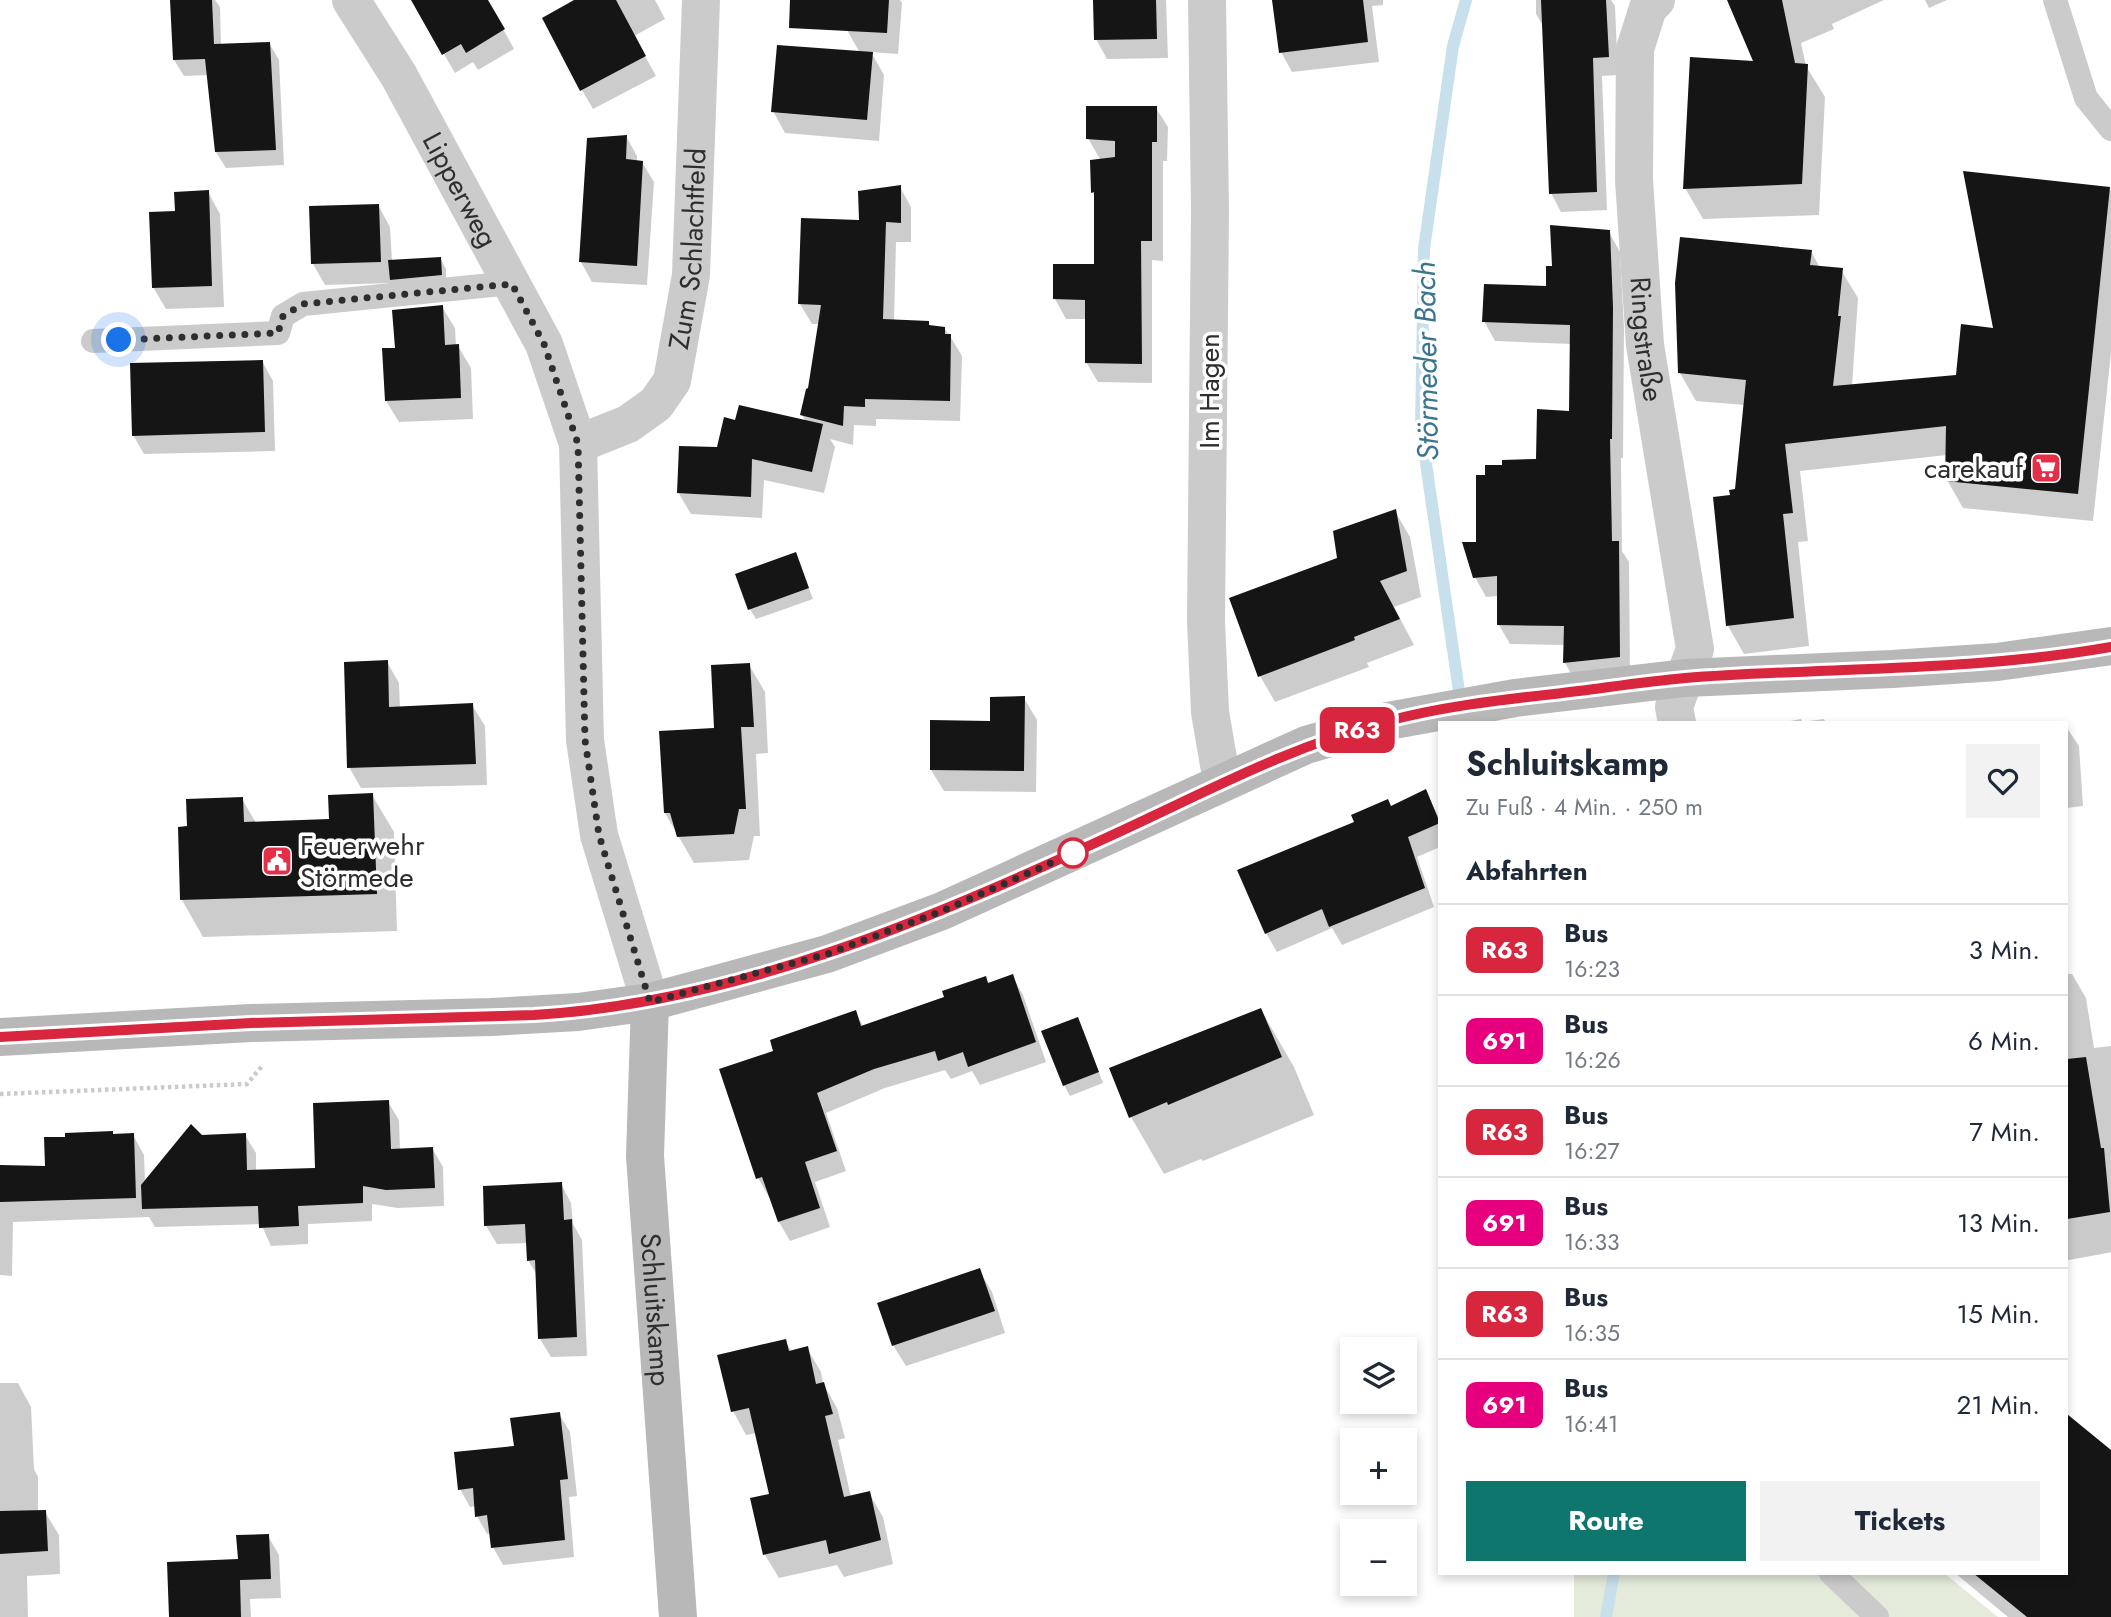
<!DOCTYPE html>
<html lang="de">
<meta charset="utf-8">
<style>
body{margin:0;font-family:Jost,sans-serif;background:#f2f2f3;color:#1f2937;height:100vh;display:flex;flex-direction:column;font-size:26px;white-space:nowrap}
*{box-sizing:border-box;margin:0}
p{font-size:23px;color:#747a83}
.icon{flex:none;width:38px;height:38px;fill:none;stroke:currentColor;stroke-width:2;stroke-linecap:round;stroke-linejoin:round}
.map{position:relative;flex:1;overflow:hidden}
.side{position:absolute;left:1438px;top:721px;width:630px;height:854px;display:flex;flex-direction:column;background:#fff;border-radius:0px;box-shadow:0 4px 10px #0003}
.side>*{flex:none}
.badge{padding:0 14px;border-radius:10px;font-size:24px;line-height:46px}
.fabs{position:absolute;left:1340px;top:1337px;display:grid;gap:14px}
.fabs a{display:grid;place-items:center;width:77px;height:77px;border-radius:0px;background:#fff;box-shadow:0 4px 10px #0003;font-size:35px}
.you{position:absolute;width:35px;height:35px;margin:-18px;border:5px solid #fff;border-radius:50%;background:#1a73e8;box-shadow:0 0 0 10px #1a73e833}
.map>.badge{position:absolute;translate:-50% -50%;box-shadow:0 0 0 4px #fff}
h2{padding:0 28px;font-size:26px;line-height:63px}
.round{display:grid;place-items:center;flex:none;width:74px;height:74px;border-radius:0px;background:#f2f2f3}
.headline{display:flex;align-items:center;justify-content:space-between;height:119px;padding:0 28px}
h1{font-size:33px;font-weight:700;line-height:52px}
.primary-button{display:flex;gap:14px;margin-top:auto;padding:14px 28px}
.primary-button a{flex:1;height:80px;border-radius:0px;background:#0f766e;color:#fff;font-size:28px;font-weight:700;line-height:80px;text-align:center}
.primary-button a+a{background:#f2f2f3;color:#1f2937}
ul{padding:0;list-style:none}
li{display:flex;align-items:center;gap:21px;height:91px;padding:0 28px;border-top:2px solid #e0e1e3}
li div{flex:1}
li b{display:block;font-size:26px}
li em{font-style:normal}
li .badge{min-width:77px;font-weight:700;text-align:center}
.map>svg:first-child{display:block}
</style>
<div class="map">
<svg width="2111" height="1617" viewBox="0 0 2111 1617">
<rect width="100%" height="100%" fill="#fff"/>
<path fill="#e5ebdb" d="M 1574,1573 L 1944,1573 L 1998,1617 L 1574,1617 Z"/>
<g fill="#0003">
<path d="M 172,0 L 215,0 L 220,7 L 221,46 L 269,43 L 279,60 L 284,165 L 226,168 L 216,152 L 208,75 L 184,76 L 174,60 Z"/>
<path d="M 422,0 L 487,0 L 514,49 L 478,70 L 473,62 L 455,73 L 419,11 Z"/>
<path d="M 577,0 L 655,0 L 665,19 L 634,36 L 656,76 L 593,109 L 582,90 Z"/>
<path d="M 850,0 L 900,0 L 902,3 L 898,54 L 871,52 L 884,75 L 879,141 L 785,133 L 773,111 L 860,53 L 847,30 Z"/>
<path d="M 1093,0 L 1166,0 L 1168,58 L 1107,59 L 1096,39 Z"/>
<path d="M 1274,0 L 1383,0 L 1383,5 L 1372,6 L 1379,62 L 1292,72 L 1281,52 Z"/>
<path d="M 1536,0 L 1611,0 L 1615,6 L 1618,75 L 1602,76 L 1607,210 L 1561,212 L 1551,193 L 1544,27 L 1536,14 Z"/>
<path d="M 1732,0 L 1884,0 L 1832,24 L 1834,29 L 1801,43 L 1806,66 L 1825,97 L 1819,215 L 1703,219 L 1685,188 L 1756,63 Z"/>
<path d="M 1925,0 L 1947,0 L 1929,8 Z"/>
<path d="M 1156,108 L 1168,127 L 1167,161 L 1163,161 L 1163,261 L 1152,260 L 1152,383 L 1098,382 L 1086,362 L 1086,319 L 1066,319 L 1055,299 L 1095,266 L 1096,198 L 1092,192 L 1101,161 L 1088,138 Z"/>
<path d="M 626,136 L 637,156 L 637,162 L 642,162 L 654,182 L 647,285 L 592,282 L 581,262 Z"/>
<path d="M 900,187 L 911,207 L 911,242 L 896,242 L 894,322 L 944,328 L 950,336 L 962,356 L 960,421 L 876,419 L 876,426 L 854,425 L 853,445 L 830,439 L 835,447 L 824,493 L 764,480 L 762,518 L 691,514 L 678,492 L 719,449 L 736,422 L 806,422 L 802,415 L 809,390 L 820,324 L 812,324 L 800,304 L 861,221 Z"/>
<path d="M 2109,188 L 2111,191 L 2111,353 L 2093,521 L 1963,508 L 1947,480 L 1947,455 L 1800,471 L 1808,541 L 1798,542 L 1809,646 L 1744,654 L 1728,626 L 1732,497 L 1737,491 L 1745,405 L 1696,401 L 1680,373 L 1811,251 L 1820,268 L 1841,270 L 1858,298 L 1852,386 L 1958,376 Z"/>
<path d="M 208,192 L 220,214 L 224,307 L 166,309 L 153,287 L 177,213 Z"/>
<path d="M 378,205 L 390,227 L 392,261 L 440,258 L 446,269 L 446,285 L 393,283 L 325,285 L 313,264 Z"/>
<path d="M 1609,232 L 1620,252 L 1624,328 L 1623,458 L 1621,458 L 1622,551 L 1629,562 L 1630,676 L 1576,682 L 1565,663 L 1565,645 L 1510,644 L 1499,625 L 1499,596 L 1486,597 L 1475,577 L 1487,477 L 1538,461 L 1571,413 L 1572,344 L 1495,341 L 1484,321 L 1547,288 L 1553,267 Z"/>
<path d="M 442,307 L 455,328 L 456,346 L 458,346 L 471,368 L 473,419 L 399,422 L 386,401 L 396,349 Z"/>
<path d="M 262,361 L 273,381 L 275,451 L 144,454 L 133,435 Z"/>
<path d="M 1395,511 L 1410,537 L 1421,597 L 1394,607 L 1414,645 L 1367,663 L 1369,667 L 1275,702 L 1260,676 L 1339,560 Z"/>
<path d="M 795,554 L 813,599 L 756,619 L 750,609 Z"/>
<path d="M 387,662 L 399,683 L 400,709 L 472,705 L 485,726 L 487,785 L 361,788 L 349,767 Z"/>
<path d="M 749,665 L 765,692 L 768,753 L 756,754 L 760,836 L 754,836 L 749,860 L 694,863 L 665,813 L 716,730 Z"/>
<path d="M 1024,698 L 1037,720 L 1036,792 L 944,791 L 931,770 Z"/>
<path d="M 1801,719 L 1802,722 L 1824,719 L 1826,723 L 1779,723 Z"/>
<path d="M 2067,728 L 2079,746 L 2083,806 L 2067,808 Z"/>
<path d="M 1425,791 L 1440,819 L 1440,847 L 1417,857 L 1434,907 L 1342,945 L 1332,928 L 1277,952 L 1266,933 L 1391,808 Z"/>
<path d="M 372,795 L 394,832 L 397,931 L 203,937 L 182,900 L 189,828 L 242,799 L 256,823 L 331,821 Z"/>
<path d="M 2067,974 L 2072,974 L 2086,998 L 2094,1048 L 2111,1046 L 2111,1238 L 2067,1245 Z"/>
<path d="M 1012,976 L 1023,995 L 1046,1062 L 980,1085 L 972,1071 L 951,1079 L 945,1070 L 885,1088 L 826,1113 L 846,1171 L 815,1182 L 830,1227 L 790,1241 L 779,1222 L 771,1197 L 769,1197 L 758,1178 L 775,1052 L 855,1012 L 864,1027 Z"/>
<path d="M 1261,1010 L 1294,1067 L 1314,1115 L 1203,1161 L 1201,1159 L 1164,1174 L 1131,1117 L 1111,1069 Z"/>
<path d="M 1083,1030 L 1103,1083 L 1070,1096 L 1064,1085 Z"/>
<path d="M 388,1102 L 399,1120 L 400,1150 L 432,1148 L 443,1167 L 444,1206 L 398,1208 L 372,1204 L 372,1221 L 308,1224 L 308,1244 L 271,1246 L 261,1224 L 155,1227 L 149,1217 L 13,1222 L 12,1276 L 0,1275 L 0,1167 L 47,1168 L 113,1136 L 133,1135 L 144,1155 L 145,1182 L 201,1137 L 245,1135 L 256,1153 L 256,1172 L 317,1170 Z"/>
<path d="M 561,1184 L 571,1203 L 573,1224 L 582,1240 L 587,1356 L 551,1357 L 540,1339 L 537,1275 L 528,1260 L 528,1243 L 497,1244 L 486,1226 L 485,1187 Z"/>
<path d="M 979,1270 L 992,1292 L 1005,1333 L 906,1366 L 893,1345 Z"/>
<path d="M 785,1341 L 792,1352 L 807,1348 L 821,1372 L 823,1383 L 837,1408 L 845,1438 L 838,1440 L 851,1497 L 869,1493 L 883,1517 L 893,1564 L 844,1577 L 837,1565 L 779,1578 L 765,1555 L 752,1499 L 771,1495 L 757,1433 L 746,1435 L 733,1411 Z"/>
<path d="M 0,1383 L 18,1383 L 31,1407 L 34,1469 L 38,1477 L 38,1512 L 45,1512 L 59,1535 L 60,1574 L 27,1576 L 28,1617 L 0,1617 Z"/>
<path d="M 559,1414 L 570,1432 L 577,1496 L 569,1497 L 574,1557 L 503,1565 L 493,1547 L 491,1533 L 487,1534 L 477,1516 L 476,1506 L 470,1507 L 460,1489 Z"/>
<path d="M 2067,1416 L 2111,1452 L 2111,1617 L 2008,1617 L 1955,1573 L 2067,1573 Z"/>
<path d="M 268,1536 L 279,1555 L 281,1598 L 250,1599 L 251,1617 L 171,1617 Z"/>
</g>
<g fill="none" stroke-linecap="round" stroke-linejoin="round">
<g stroke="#c7e0eb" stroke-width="12">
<path d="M 1461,705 L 1421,429 L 1424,249 L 1453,46 L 1466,0"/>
<path d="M 1606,1617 L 1614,1573"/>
</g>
</g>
<g fill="#151515">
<path d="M 170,0 L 212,0 L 214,44 L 270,42 L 276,150 L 215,152 L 205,59 L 173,60 Z"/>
<path d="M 411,0 L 488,0 L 505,29 L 466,53 L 461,44 L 442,55 Z"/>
<path d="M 574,0 L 616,0 L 646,56 L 580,91 L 542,18 Z"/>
<path d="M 790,0 L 889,0 L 887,33 L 789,28 Z"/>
<path d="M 1093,0 L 1156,0 L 1157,39 L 1094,40 Z"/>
<path d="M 1272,0 L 1363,0 L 1368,42 L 1279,53 Z"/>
<path d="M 1541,0 L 1606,0 L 1609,57 L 1593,58 L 1597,192 L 1549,194 Z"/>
<path d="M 1727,0 L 1782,0 L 1795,63 L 1808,64 L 1802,184 L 1683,189 L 1690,57 L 1753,61 Z"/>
<path d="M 777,45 L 873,52 L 867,120 L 771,112 Z"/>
<path d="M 1086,106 L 1157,106 L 1157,142 L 1152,142 L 1152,241 L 1141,241 L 1142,364 L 1085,363 L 1085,300 L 1053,299 L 1053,264 L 1094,264 L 1094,192 L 1091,193 L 1090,160 L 1115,157 L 1115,141 L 1086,139 Z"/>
<path d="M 627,135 L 626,159 L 643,161 L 637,266 L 579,262 L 587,138 Z"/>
<path d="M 1963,171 L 2110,187 L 2078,494 L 1945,481 L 1946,426 L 1785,444 L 1793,513 L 1783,514 L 1794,618 L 1726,626 L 1713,497 L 1730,495 L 1729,490 L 1735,489 L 1746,380 L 1678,373 L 1675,283 L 1680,237 L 1812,250 L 1810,265 L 1843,268 L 1838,316 L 1841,316 L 1833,386 L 1956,375 L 1961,324 L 1993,328 Z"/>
<path d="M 901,185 L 901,223 L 886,222 L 883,319 L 929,321 L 929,325 L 945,327 L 945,334 L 951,334 L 950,401 L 865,399 L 865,407 L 844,406 L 843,426 L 800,415 L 806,389 L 808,388 L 821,305 L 798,304 L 801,218 L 859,220 L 858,191 Z"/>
<path d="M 209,190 L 212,286 L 152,288 L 149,212 L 175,211 L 174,192 Z"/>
<path d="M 379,204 L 381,262 L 311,264 L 309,206 Z"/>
<path d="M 1550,225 L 1610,230 L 1613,307 L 1612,439 L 1610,439 L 1612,541 L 1619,541 L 1620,657 L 1563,663 L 1564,626 L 1497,625 L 1497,576 L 1473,578 L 1462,542 L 1476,542 L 1476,475 L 1485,475 L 1485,465 L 1502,465 L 1502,460 L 1536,459 L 1537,409 L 1569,411 L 1570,325 L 1482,322 L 1484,284 L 1546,286 L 1546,266 L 1552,266 Z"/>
<path d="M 441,257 L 442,275 L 390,280 L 388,260 Z"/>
<path d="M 443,305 L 445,345 L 459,344 L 461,398 L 385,401 L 382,348 L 395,348 L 392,310 Z"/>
<path d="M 263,360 L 265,432 L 132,436 L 130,363 Z"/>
<path d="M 739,405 L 823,424 L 812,472 L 752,459 L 751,497 L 677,493 L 679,446 L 717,447 L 724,417 L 735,420 Z"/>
<path d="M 1396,509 L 1407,571 L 1380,581 L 1400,619 L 1354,637 L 1355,640 L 1258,677 L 1229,598 L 1337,558 L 1333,531 Z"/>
<path d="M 796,552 L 809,588 L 748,610 L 735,574 Z"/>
<path d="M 388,660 L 389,707 L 473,703 L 476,764 L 347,768 L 344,662 Z"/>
<path d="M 750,663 L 754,727 L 741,727 L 746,809 L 739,809 L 734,834 L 677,837 L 670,813 L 664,813 L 659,731 L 714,728 L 711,665 Z"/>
<path d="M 1025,696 L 1024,771 L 930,770 L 930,720 L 990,721 L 990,697 Z"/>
<path d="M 1426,789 L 1440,823 L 1408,837 L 1425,888 L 1329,927 L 1322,909 L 1265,934 L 1237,870 L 1354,822 L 1351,815 L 1388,799 L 1391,806 Z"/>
<path d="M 373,793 L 377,894 L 180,900 L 178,827 L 187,826 L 186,799 L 243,797 L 244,822 L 329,819 L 328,795 Z"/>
<path d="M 1013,974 L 1036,1042 L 968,1067 L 963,1052 L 938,1061 L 935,1051 L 874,1069 L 817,1093 L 837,1151 L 805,1162 L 820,1208 L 778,1222 L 762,1177 L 756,1179 L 719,1069 L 773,1051 L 770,1040 L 856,1010 L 861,1026 L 944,997 L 942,991 L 986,976 L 988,983 Z"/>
<path d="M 1261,1008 L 1282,1057 L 1168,1105 L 1167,1102 L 1129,1118 L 1109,1068 Z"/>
<path d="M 1078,1017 L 1099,1072 L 1063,1086 L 1041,1031 Z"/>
<path d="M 2086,1057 L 2101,1148 L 2104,1148 L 2110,1212 L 2067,1219 L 2067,1059 Z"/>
<path d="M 389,1100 L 391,1149 L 433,1147 L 435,1188 L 386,1190 L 363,1186 L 363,1203 L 298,1206 L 299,1226 L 259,1228 L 258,1206 L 142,1209 L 141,1185 L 191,1124 L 202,1135 L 246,1133 L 247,1170 L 315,1168 L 313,1103 Z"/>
<path d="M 113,1131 L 113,1134 L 134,1133 L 136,1198 L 0,1202 L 0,1165 L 45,1166 L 44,1137 L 65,1137 L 65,1133 Z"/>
<path d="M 562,1182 L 564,1220 L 572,1219 L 577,1337 L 538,1339 L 535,1260 L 527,1261 L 525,1224 L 484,1226 L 483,1186 Z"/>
<path d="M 980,1268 L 995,1311 L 892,1346 L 877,1303 Z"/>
<path d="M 786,1339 L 789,1351 L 808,1346 L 816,1384 L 824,1382 L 833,1414 L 825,1416 L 844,1497 L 870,1491 L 881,1540 L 829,1554 L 826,1540 L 763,1555 L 750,1498 L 769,1494 L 749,1408 L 731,1412 L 717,1355 Z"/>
<path d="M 560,1412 L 568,1479 L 560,1480 L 565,1540 L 491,1548 L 487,1515 L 475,1517 L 473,1488 L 458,1490 L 454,1452 L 514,1446 L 510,1418 Z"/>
<path d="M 2067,1414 L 2111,1450 L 2111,1617 L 2027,1617 L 1973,1573 L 2067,1573 Z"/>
<path d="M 46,1510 L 48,1551 L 0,1554 L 0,1511 Z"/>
<path d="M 269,1534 L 271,1579 L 240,1580 L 241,1617 L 169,1617 L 167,1562 L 238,1559 L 236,1535 Z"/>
</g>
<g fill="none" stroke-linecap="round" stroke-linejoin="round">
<path stroke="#cbcbcb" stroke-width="4.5" stroke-dasharray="3.5 3.5" stroke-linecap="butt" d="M 0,1094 L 247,1084 L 263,1065"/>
<g stroke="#cbcbcb" stroke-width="24">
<path d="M 2055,0 L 2086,98 L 2111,129"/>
<path d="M 93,341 L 278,333 L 283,316 L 303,304 L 511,283"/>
<path d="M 1831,1573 L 1877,1617"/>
</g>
<g stroke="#cbcbcb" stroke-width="38">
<path id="s1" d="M 351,0 L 399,76 L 544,344 L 578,444 L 585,740 L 599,835 L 650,1002"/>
<path d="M 1207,0 L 1210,210 L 1206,621 L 1210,712 L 1222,782"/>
<path id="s2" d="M 1656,0 L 1648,8 L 1635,49 L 1634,180 L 1645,345 L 1695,649 L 1674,707 L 1677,723"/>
<path id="s3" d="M 578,444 L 628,424 L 656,404 L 672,381 L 691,275 L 701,0"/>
<path d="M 2067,1241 L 2111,1233"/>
</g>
<g stroke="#b8b8b8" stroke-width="38">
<path id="s4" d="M 650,1002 L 645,1156 L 678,1617"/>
<path d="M 0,1037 L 251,1023 L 491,1017 L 578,1012 L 650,1002 L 827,954 L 942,911 L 1306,745 L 1388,721 L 1515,698 L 1685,678 L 1892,669 L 1997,662 L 2111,646"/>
</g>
</g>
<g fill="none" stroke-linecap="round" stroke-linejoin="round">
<g stroke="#fff" stroke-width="16">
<path id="line" d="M 0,1037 L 251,1023 L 534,1015 C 738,1003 937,916 1119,832 C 1208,791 1289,747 1384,722 C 1439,707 1498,700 1554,694 C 1598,689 1641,682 1685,678 C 1827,667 1970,672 2111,647"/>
</g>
<use href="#line" stroke="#d7263d" stroke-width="10"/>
<path stroke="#2e2e2e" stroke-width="7" stroke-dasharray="0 12.6" d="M 119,340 L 278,333 L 283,316 L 303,304 L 512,284 L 544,344 L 578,444 L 585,740 L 599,835 L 650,1002 L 827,954 L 942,911 L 1083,849 L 1073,853"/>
</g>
<defs>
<g id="supermarket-square" transform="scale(1.575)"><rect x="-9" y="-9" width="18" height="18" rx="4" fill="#e52f49" stroke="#fff"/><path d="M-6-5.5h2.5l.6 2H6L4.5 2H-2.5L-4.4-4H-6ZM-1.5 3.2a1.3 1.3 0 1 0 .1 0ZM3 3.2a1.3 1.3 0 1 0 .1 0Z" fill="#fff"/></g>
<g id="civic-square" transform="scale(1.575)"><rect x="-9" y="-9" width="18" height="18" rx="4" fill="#e52f49" stroke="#fff"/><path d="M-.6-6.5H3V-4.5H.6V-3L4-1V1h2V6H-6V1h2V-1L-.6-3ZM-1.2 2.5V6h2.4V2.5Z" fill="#fff"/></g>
</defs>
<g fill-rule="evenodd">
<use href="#supermarket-square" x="2046" y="468"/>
<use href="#civic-square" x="277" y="861"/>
</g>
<circle fill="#fff" stroke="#d7263d" stroke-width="3.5" cx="1073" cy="853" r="14"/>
<g text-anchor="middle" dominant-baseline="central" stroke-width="7" stroke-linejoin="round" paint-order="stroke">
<g font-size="28" fill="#2e2e2e" stroke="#fff">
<text stroke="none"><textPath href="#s1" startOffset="219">Lipperweg</textPath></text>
<text stroke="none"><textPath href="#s3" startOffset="250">Zum Schlachtfeld</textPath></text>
<text stroke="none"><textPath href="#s2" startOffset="345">Ringstraße</textPath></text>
<text transform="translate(1209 391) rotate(-90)">Im Hagen</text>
<text stroke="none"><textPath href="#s4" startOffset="308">Schluitskamp</textPath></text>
</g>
<g font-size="28" fill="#2e2e2e" stroke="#fff" text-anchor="end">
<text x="2023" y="468">carekauf</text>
<text x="300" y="845" text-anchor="start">Feuerwehr<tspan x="300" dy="32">Störmede</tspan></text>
</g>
<g font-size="30" font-style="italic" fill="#3c7590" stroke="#fff">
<text transform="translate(1426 361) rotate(-91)">Störmeder Bach</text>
</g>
</g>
</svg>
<div class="fabs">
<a><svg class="icon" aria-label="layers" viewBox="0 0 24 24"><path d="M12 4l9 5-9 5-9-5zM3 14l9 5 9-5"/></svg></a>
<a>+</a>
<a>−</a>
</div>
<div class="you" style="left:119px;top:340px"></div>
<b class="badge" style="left:1357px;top:730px;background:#d7263d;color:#fff">R63</b>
<section class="side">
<div class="headline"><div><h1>Schluitskamp</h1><p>Zu Fuß · 4 Min. · 250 m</p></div><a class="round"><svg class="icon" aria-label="heart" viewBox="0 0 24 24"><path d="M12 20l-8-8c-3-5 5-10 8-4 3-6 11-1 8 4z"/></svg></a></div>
<h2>Abfahrten</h2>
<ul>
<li><span class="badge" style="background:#d7263d;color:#fff">R63</span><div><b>Bus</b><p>16:23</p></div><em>3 Min.</em></li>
<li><span class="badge" style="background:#e6007e;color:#fff">691</span><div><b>Bus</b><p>16:26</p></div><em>6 Min.</em></li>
<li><span class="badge" style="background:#d7263d;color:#fff">R63</span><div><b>Bus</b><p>16:27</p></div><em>7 Min.</em></li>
<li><span class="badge" style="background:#e6007e;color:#fff">691</span><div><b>Bus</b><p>16:33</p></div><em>13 Min.</em></li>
<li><span class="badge" style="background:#d7263d;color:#fff">R63</span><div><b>Bus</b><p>16:35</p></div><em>15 Min.</em></li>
<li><span class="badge" style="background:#e6007e;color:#fff">691</span><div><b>Bus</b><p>16:41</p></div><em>21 Min.</em></li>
</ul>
<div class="primary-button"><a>Route</a><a>Tickets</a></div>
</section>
</div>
